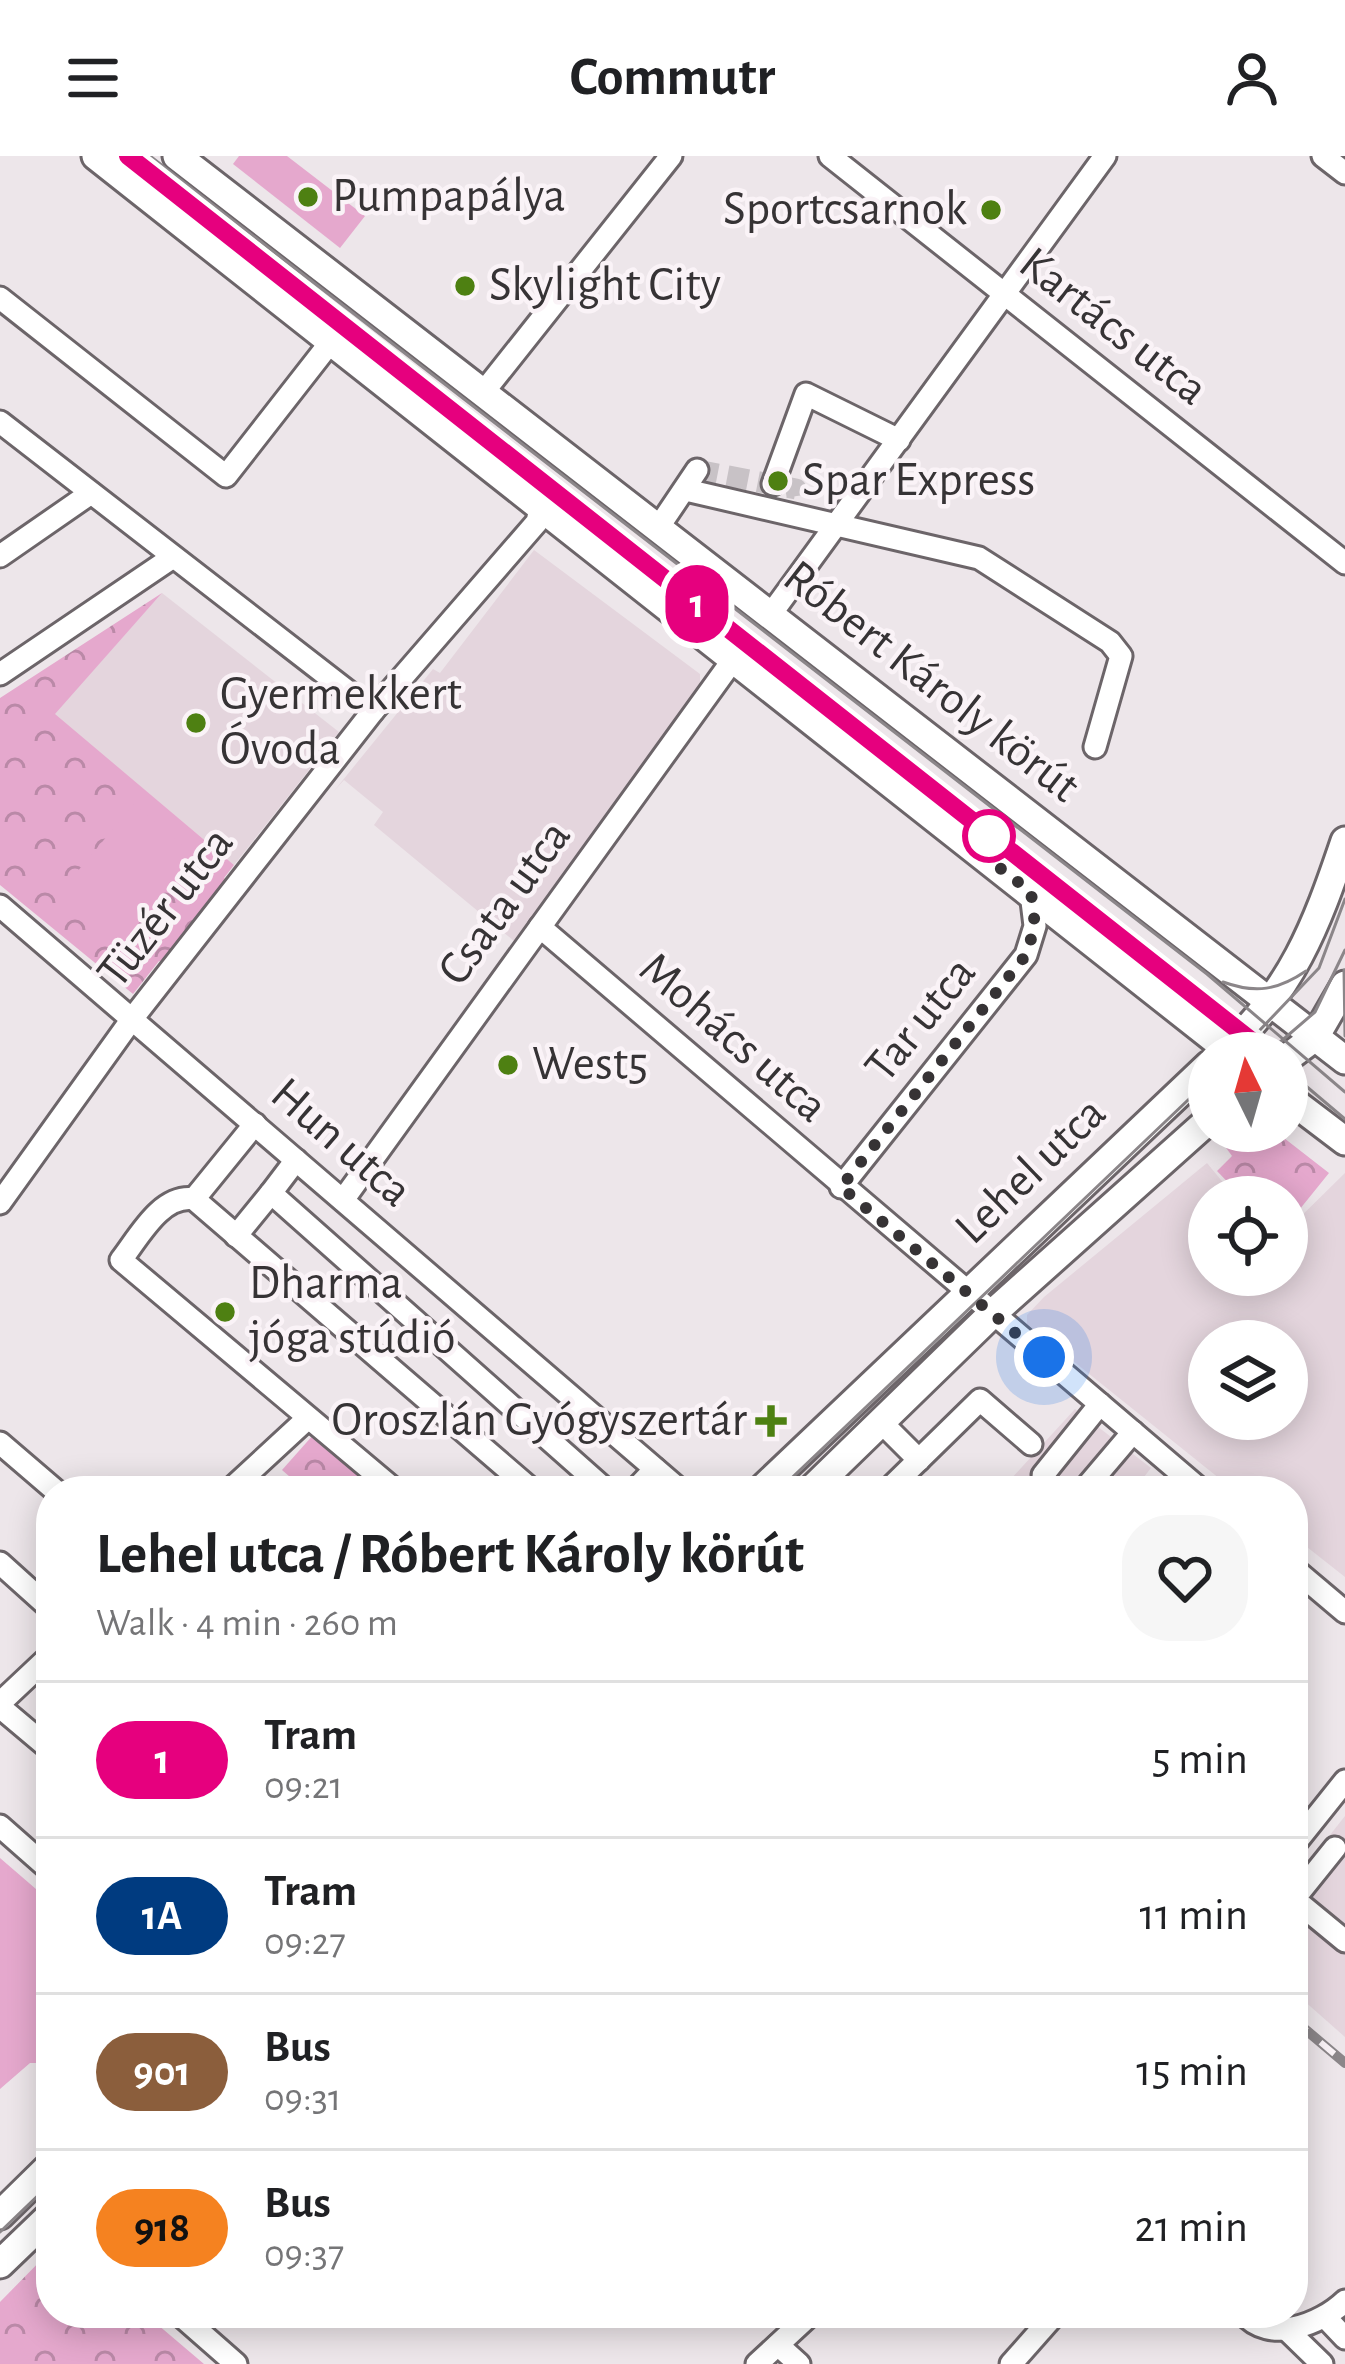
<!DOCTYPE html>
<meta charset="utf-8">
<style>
body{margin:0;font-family:"Alegreya Sans",sans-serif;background:#f6f6f6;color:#202124;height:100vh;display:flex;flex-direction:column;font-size:45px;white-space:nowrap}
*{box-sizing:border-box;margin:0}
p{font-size:39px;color:#757577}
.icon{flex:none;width:66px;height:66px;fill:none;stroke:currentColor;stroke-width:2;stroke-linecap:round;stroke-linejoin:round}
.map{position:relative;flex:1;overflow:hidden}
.drawer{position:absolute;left:36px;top:1320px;width:1272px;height:852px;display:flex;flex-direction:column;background:#fff;border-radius:48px;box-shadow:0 6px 30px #0003}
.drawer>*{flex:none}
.badge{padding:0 24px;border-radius:39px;font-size:42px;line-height:78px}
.needle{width:78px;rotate:355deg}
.buttons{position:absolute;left:1188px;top:876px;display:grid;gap:24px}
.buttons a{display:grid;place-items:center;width:120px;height:120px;border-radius:50%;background:#fff;box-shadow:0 6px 30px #0003;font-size:60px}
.you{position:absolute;width:60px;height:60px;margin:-30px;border:9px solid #fff;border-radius:50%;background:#1a73e8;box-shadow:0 0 0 18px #1a73e833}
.map>.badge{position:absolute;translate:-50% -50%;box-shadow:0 0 0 6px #fff}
.round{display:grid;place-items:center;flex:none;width:126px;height:126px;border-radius:48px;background:#f6f6f6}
.summary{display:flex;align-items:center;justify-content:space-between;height:204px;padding:0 60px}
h1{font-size:57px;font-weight:700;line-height:90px}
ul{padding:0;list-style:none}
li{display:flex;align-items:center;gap:36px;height:156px;padding:0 60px;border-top:3px solid #e0e0e0}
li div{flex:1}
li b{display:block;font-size:45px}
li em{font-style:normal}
li .badge{min-width:132px;font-weight:700;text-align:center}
header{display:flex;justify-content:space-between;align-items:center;height:156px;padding:0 60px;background:#fff;font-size:54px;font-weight:700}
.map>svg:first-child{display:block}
</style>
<header><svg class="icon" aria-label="menu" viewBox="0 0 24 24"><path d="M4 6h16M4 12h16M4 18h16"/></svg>Commutr<svg class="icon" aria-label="person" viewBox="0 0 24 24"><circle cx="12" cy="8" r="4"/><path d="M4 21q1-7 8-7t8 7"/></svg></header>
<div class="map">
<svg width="1345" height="2208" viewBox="0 0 1345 2208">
<defs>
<pattern id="park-crowns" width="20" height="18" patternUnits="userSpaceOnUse" patternTransform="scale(3)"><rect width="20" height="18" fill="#e5a8cd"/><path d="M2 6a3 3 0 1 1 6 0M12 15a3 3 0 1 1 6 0" fill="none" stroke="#ba89a7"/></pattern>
</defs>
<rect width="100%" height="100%" fill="#ede6ea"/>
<g fill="#e4d5dd" fill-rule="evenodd">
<path d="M 534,394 L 700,518 L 700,533 L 514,785 L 374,669 L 383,656 L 344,624 L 334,635 L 433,513 L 440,517 Z"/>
<path d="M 162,437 L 339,576 L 234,709 L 54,558 Z"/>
<path d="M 1207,1007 L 1235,1041 L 1209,1041 L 1209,1119 L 1287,1119 L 1287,1074 L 1345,1017 L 1345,1421 L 1293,1380 L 1293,1335 L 1235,1335 L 1027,1168 L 1027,1159 L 1044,1141 ZM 1209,1185 L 1287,1185 L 1287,1263 L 1209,1263 Z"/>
<path d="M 1075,1253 L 1151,1312 L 1133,1335 L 1000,1335 Z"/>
<path d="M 1345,1660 L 1345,1881 L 1293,1835 L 1293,1726 Z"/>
</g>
<g fill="url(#park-crowns)">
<path d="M 162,437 L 55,558 L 234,709 L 224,722 L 229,726 L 166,809 L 159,805 L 133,838 L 0,729 L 0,542 Z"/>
<path d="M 1240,975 L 1275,975 L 1329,1017 L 1287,1069 L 1287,1041 L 1242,1041 L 1217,1015 L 1232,1000 L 1224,989 Z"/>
<path d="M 314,1278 L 380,1335 L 306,1335 L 282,1314 Z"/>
<path d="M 51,2094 L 51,2157 L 144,2157 L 204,2208 L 0,2208 L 0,2146 Z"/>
</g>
<g fill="#e5a8cd">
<path d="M 239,0 L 287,0 L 365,60 L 340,92 L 233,8 Z"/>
<path d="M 134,648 L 195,700 L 128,780 L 66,729 Z"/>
<path d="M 0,1702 L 51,1746 L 51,1907 L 30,1907 L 0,1933 Z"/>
</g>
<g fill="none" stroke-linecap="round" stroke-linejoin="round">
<path stroke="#c8c2c6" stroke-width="21" stroke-dasharray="21 10" stroke-linecap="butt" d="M 697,314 L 796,333 L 797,340"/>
<g stroke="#6c6569" stroke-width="27">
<g id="minor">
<path d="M 830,0 L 1345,407"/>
<path d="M 1323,0 L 1345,17"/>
<path d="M 0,142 L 226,320 L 333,183"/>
<path d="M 482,238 L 671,0"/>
<path d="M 0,266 L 373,555"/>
<path d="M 773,328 L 806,238 L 899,284"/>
<path d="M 686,334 L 979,402 L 1110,486 L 1121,500 L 1095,591"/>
<path d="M 658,372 L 697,314"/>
<path d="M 0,400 L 91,337"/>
<path d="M 771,458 L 1105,0"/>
<path d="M 0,518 L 173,401"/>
<path d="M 0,750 L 681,1335"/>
<path d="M 540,771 L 1202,1335"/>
<path d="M 296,1004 L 271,1037 L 607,1335"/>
<path d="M 841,1031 L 1026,799 L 1035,770 L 1031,737"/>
<path d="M 194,1043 L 255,968"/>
<path d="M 343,1044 L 735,501"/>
<path d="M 0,1047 L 132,863 L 373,555 L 537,366 L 541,348"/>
<path d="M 236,1080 L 271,1037"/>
<path d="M 881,1266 L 919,1304"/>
<path d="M 0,1287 L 56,1335"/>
<path d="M 1043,1319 L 1100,1248"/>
<path d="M 229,1335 L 308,1262"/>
<path d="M 396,1335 L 121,1104 C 139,1081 161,1038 194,1043 L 533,1335"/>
<path d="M 634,1335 L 655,1313"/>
<path d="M 887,1335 L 980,1244 L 1031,1288"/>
<path d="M 1083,1335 L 1133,1276"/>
<path d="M 0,1407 L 51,1453"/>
<path d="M 1293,1412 L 1345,1456"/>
<path d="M 0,1547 L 51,1499"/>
<path d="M 0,1551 L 51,1594"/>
<path d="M 0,1670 L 51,1715"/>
<path d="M 1293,1690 L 1345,1625"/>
<path d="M 1335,1692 L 1294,1743 L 1345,1785"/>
<path d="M 178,2157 L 236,2208"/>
<path d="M 1243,2157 C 1269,2189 1321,2168 1345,2145"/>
<path d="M 1326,2162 L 1345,2182"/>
<path d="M 1286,2173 L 1322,2208"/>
<path d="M 778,2189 L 799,2208"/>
<path d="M 757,2208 L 812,2157"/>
<path d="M 1011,2208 L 1056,2157"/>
</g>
</g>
<g stroke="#6c6569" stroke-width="33">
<g id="major">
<path d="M 96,0 L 1232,897"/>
<path d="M 177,0 L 1345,904"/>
<path d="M 1223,897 C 1292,834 1316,771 1345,685"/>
<path d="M 1287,902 L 1315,881 L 1345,829"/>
<path d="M 1287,941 L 1345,985"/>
<path d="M 760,1335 L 1209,909"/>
<path d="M 810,1335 L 993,1157 L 1209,964"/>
<path d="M 0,2059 L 51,2009"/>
<path d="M 0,2108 L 51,2059"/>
</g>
</g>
<use href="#minor" stroke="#fff" stroke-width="21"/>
<use href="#major" stroke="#fff" stroke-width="27"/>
<g stroke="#8b8689" stroke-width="3">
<path d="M 150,0 L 1207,818 L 1345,936"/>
<path d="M 683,437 L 1267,897"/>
<path d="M 1344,814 L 1345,880"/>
<path d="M 1223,826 C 1256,838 1278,834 1306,815"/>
<path d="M 1272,893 L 1315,856 L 1345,794"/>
<path d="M 1238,897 L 1319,812 L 1345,743"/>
<path d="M 1287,914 L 1345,963"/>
<path d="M 778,1335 L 1209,924"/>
<path d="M 0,2076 L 51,2027"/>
</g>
<g stroke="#8b8689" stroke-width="10">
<path id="rail" d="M 1293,1863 L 1345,1907"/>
</g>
<use href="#rail" stroke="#faf3f7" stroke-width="6" stroke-dasharray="18" stroke-linecap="butt"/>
</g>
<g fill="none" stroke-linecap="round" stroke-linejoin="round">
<g stroke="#fff" stroke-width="27">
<path id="line" d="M 128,0 L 1267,897"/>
</g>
<use href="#line" stroke="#e6007e" stroke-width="18"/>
<path stroke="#363335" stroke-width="12" stroke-dasharray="0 21.6" d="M 989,680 L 982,698 L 1031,736 L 1035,770 L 1026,799 L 841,1031 L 1044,1201"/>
</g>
<g fill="#4e8012" stroke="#faf3f7" stroke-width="4.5">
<circle cx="308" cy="41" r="12"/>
<circle cx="991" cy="54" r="12"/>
<circle cx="465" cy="130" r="12"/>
<circle cx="778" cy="325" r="12"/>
<circle cx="196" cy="567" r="12"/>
<circle cx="508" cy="909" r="12"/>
<circle cx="225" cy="1156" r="12"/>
<path d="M765 1247h12v12h12v12h-12v12h-12v-12h-12v-12h12z"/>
</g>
<circle fill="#fff" stroke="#e6007e" stroke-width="6" cx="989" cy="680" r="24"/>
<g text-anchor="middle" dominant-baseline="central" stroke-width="9" stroke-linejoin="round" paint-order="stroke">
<g font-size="48" fill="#363335" stroke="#faf3f7" text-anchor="start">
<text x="332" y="41">Pumpapálya</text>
<text x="967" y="54" text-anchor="end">Sportcsarnok</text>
<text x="489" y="130">Skylight City</text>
<text x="802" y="325">Spar Express</text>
<text x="220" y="539">Gyermekkert<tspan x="220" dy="55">Óvoda</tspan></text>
<text x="532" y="909">West5</text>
<text x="249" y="1128">Dharma<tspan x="249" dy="55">jóga stúdió</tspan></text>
<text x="747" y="1265" text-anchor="end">Oroszlán Gyógyszertár</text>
</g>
<g font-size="48" fill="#363335" stroke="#faf3f7">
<text transform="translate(1113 171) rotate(38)">Kartács utca</text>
<text transform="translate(931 526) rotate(38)">Róbert Károly körút</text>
<text transform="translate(505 747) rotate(-54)">Csata utca</text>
<text transform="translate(166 752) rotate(-52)">Tüzér utca</text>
<text transform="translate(921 864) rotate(-51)">Tar utca</text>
<text transform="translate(733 882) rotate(41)">Mohács utca</text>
<text transform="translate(341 987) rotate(41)">Hun utca</text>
<text transform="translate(1031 1015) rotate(-44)">Lehel utca</text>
</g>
</g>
</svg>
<div class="buttons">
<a><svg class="needle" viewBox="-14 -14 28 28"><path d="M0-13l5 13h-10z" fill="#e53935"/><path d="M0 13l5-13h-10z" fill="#757577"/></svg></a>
<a><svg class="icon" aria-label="locate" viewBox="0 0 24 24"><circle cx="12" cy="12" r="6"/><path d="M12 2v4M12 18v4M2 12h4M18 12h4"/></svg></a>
<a><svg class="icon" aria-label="layers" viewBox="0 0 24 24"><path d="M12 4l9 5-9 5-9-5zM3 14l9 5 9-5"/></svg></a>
</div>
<div class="you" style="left:1044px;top:1201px"></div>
<b class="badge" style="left:697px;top:448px;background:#e6007e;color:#fff">1</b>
<section class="drawer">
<div class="summary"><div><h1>Lehel utca / Róbert Károly körút</h1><p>Walk · 4 min · 260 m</p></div><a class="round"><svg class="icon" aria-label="heart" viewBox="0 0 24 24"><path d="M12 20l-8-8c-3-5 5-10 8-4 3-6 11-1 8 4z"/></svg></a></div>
<ul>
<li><span class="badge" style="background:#e6007e;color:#fff">1</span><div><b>Tram</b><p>09:21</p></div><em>5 min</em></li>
<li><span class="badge" style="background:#003b80;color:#fff">1A</span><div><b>Tram</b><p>09:27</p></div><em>11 min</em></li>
<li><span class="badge" style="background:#8b5e3c;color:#fff">901</span><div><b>Bus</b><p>09:31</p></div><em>15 min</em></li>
<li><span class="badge" style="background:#f58220;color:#111">918</span><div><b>Bus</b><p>09:37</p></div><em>21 min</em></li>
</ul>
</section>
</div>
